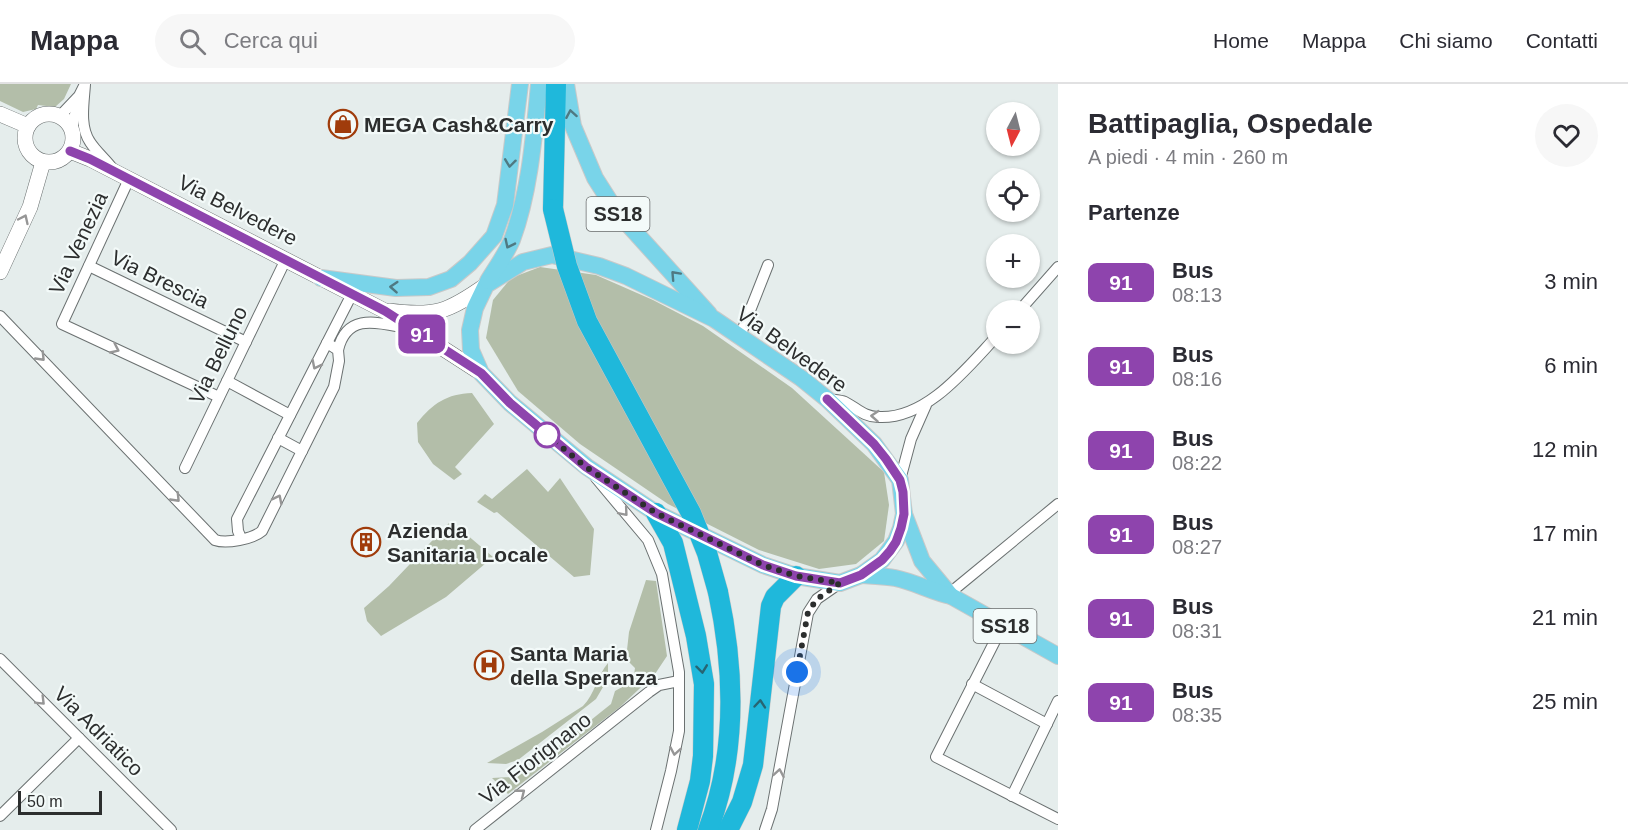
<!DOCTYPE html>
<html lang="it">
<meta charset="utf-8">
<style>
body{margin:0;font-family:Arial,sans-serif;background:#f7f7f7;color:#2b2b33;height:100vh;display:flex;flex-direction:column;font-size:22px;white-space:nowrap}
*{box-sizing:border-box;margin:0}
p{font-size:20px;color:#7c7c81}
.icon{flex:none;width:33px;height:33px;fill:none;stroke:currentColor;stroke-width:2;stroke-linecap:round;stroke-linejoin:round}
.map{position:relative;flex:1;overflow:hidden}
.side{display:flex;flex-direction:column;background:#fff;width:570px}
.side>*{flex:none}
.badge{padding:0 12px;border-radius:9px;font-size:21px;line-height:39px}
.needle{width:39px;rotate:187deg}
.buttons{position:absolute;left:986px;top:18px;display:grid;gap:12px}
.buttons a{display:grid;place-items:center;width:54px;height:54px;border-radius:50%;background:#fff;box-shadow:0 2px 4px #0004;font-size:30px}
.scale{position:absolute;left:18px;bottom:15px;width:84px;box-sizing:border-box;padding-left:6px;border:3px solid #2c2e2e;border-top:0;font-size:16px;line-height:21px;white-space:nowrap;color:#2c2e2e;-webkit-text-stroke:4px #f3faf9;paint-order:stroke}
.you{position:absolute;width:30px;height:30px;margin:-15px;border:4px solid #fff;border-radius:50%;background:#1a73e8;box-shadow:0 0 0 9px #1a73e833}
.map>.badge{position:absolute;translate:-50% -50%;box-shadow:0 0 0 3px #fff}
h2{padding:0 30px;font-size:22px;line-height:54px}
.round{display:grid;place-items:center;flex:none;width:63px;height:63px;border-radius:32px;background:#f7f7f7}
.head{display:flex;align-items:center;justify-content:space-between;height:102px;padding:0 30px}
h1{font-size:28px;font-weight:600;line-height:45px}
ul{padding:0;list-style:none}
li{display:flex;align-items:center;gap:18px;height:84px;padding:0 30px}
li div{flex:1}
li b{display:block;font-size:22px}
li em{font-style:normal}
li .badge{min-width:66px;font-weight:700;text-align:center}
header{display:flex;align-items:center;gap:36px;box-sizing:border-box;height:84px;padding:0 30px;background:#fff;border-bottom:2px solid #e1e1e2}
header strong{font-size:28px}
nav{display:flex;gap:33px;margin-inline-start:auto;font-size:21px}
.search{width:420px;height:54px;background:#f7f7f7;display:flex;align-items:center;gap:15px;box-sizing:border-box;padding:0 21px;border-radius:33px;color:#7c7c81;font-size:22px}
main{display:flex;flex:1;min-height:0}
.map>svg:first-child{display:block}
</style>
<header>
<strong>Mappa</strong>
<div class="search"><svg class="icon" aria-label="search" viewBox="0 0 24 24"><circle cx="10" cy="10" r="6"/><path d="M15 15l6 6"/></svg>Cerca qui</div>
<nav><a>Home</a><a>Mappa</a><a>Chi siamo</a><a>Contatti</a></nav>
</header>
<main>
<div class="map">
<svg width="1058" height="746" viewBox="0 0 1058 746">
<rect width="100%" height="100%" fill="#e5edec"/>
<g fill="#b3bea9">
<path d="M 0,0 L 71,0 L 64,15 L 55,23 L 38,21 L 36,25 L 23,28 L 0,17 Z"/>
<path d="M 540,183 L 596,191 L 653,216 L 703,242 L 792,304 L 884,388 L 889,421 L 884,457 L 856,480 L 819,485 L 759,466 L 668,420 L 580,360 L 518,307 L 486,254 L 493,216 L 511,194 Z"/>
<path d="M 472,309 L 494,340 L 455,383 L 462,390 L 454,396 L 433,380 L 418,358 L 417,339 C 433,319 447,310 472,309 Z"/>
<path d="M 527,385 L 548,408 L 560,394 L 594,445 L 590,491 L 574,493 L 497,428 L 494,429 L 477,418 L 485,410 L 492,415 Z"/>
<path d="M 449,439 L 459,444 L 493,473 L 446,513 L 381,552 L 367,537 L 364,524 L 389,502 Z"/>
<path d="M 646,496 L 656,497 L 667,572 L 655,590 L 620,623 L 508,710 L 492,694 L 512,693 L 531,684 L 611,620 L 615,607 L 633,597 L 635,584 L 626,575 L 629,548 Z"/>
<path d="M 608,579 L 608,588 L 603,603 L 596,615 L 518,676 L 506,680 L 487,679 L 542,648 L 583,622 C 595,610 597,592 608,579 Z"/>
</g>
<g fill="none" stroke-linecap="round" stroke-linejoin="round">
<g stroke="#6b7171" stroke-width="12">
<g id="street">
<path d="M 85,0 C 84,18 79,42 90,58 C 97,69 107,76 115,88"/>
<path d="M 60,32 L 79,12 L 84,2"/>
<path d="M 72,46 L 78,15"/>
<path d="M 129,95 L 62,240 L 219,313"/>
<path d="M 89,182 L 246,258"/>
<path d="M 1020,226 L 1058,183"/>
<path d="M 0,232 L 215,456 C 226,460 253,455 262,447 L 334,303 L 339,277 L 338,266 L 327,259"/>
<path d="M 740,252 L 768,181"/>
<path d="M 338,266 C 347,228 379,239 406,244"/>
<path d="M 227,297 L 290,331"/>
<path d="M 827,315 C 833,316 840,316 845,318 C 857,324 864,333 878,333 C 926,336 966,285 996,253"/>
<path d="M 278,354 L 302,367"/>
<path d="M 185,384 L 286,175"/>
<path d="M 596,394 L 648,456 L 662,490 L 679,588 L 679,647 L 671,687 L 656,746"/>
<path d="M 900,396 L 911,355 L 926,321"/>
<path d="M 241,454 L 238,447 L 237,435 L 352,210"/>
<path d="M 951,512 L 956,504 L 1058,420"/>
<path d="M 1003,541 L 936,673 L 1058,735"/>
<path d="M 0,575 L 171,746"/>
<path d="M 972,600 L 1047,640"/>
<path d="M 1012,712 L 1058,617"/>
<path d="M 0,732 L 79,654"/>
<path d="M 475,746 L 649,608 L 659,601 L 679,597"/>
<path d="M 765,746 L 772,725 L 808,529 L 817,515 L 840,499"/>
</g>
</g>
<g stroke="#6b7171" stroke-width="16">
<g id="secondary">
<circle cx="49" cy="54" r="24"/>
<path d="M 0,30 L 28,42"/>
<path d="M 70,67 L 90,75 L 385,227 L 481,289"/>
<path d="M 0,188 L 30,123 L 43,78"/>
<path d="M 389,227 C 435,233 448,228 486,201"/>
</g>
</g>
<g stroke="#c8c9c9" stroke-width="18">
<g id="primary">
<path d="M 566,0 L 573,42 L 595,94 L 616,127 L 709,230"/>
<path d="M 552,171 L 599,182 L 626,192 L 714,235 L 801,294 L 827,315 L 874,360 L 900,396 L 904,430 L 901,444 L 896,457 L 882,476 L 861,491 L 840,499 L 796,492 L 763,481 L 656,429 L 587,383 L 510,319 L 481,289 L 471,266 L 470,246 L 475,224 L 486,201 L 523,178 Z"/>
<path d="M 321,194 L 396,204 L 429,203 L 451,195 L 470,179 L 494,152 L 505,121 L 520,0"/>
<path d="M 488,197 C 496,184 506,170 512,156 C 530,107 534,52 539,0"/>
<path d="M 904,430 L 922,477 L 951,512"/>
<path d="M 861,491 C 873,492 884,492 895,494 C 915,498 932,508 951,512 L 1058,572"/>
</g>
</g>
<g stroke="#c8c9c9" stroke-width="21">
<g id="highway">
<path d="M 553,125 L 556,0"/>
<path d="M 656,429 L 673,459 L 696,552 L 704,600 L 703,672 L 700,697 L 687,746"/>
<path d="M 708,746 C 737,670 735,587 718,508"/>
<path d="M 728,746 L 742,718 L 753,681 L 771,522 L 775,513 L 796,492"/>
</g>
</g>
<use href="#street" stroke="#fff" stroke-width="10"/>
<use href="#secondary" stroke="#fff" stroke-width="15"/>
<use href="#primary" stroke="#79d4e9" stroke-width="16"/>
<use href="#highway" stroke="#1fb8db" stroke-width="20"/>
<g stroke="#c8c9c9" stroke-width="21" stroke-linecap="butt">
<path id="highway-bridge" d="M 553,125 L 567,182 L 587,237 L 691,429 L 707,469 L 718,508"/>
</g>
<use href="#highway-bridge" stroke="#1fb8db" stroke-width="20"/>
</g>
<defs><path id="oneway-chevron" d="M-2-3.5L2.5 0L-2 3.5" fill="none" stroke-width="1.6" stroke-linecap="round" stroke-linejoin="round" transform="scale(1.5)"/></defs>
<g stroke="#4f7982">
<use href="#oneway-chevron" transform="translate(571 30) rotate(-100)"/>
<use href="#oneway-chevron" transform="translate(510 79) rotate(97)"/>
<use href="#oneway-chevron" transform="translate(509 160) rotate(116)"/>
<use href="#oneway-chevron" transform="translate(675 191) rotate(-133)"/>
<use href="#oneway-chevron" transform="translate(394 203) rotate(-176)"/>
</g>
<g stroke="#969696">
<use href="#oneway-chevron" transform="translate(24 135) rotate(-65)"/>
<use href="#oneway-chevron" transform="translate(115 265) rotate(25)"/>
<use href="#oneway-chevron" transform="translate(41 273) rotate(46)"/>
<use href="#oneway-chevron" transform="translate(316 281) rotate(117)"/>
<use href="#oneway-chevron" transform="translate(875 332) rotate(-176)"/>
<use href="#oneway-chevron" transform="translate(176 414) rotate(46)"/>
<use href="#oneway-chevron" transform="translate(278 415) rotate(-63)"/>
<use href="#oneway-chevron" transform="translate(624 428) rotate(50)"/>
<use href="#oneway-chevron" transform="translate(41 617) rotate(45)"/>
<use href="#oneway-chevron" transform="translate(675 667) rotate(100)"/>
<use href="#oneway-chevron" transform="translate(779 689) rotate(-80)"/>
<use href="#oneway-chevron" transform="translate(521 709) rotate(-38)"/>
</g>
<g stroke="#276573">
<use href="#oneway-chevron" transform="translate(702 585) rotate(83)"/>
<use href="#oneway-chevron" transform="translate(760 620) rotate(-85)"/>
</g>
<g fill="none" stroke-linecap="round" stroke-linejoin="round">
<g stroke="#fff" stroke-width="14">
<path id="line" d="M 70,67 L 90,75 L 385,227 L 481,289 L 510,319 L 586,383 L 656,429 L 763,481 L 796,492 L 840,499 L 861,491 L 882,476 L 890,467 L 896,458 L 901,444 L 904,430 L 903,408 L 900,396 L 886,375 L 874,360 L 827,315"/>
</g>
<use href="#line" stroke="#8e44ad" stroke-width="9"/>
<path stroke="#2c2e2e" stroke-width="6" stroke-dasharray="0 10.8" d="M 547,351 L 586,383 L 656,429 L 763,481 L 796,492 L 840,499 L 817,515 L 808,528 L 797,588"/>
</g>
<defs>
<g id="shop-ring" transform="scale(1.5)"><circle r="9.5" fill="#f3faf9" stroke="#a03c0b" stroke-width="1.5"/><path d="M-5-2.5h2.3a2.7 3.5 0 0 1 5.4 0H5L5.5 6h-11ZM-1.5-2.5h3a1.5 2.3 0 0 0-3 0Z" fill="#a03c0b"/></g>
<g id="building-ring" transform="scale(1.5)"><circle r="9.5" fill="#f3faf9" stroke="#a03c0b" stroke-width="1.5"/><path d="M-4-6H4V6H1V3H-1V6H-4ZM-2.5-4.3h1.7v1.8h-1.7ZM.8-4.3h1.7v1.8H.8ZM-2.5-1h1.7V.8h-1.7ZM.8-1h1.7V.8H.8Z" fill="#a03c0b"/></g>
<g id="hospital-ring" transform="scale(1.5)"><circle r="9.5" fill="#f3faf9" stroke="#a03c0b" stroke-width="1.5"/><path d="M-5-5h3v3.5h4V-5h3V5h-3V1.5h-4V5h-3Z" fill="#a03c0b"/></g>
</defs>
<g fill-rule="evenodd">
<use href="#shop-ring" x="343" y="40"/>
<use href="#building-ring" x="366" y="458"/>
<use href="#hospital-ring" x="489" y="581"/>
</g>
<circle fill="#fff" stroke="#8e44ad" stroke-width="3" cx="547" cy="351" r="12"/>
<g text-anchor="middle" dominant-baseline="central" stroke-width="4.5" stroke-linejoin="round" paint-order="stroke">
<g fill="#f3faf9" stroke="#686b6b" stroke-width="1.5">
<rect x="586.5" y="113" width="63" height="34" rx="4.5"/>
<rect x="973.5" y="525" width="63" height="34" rx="4.5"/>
</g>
<g font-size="20" font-weight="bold" fill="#2c2e2e">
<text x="618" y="130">SS18</text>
<text x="1005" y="542">SS18</text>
</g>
<g font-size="21" font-weight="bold" fill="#2c2e2e" stroke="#f3faf9" text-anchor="start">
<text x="364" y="40">MEGA Cash&amp;Carry</text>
<text x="387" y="446">Azienda<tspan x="387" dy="24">Sanitaria Locale</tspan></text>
<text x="510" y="569">Santa Maria<tspan x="510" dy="24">della Speranza</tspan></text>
</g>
<g font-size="21" fill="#2c2e2e" stroke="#f3faf9">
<text transform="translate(238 126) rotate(27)">Via Belvedere</text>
<text transform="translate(78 159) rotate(-65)">Via Venezia</text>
<text transform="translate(160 195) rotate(26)">Via Brescia</text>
<text transform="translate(792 265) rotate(36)">Via Belvedere</text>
<text transform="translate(218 271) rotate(-64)">Via Belluno</text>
<text transform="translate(99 647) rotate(45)">Via Adriatico</text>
<text transform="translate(535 674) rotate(-38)">Via Fiorignano</text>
</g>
</g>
</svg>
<div class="buttons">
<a><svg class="needle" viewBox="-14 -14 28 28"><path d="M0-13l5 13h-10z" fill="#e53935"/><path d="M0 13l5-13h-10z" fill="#7c7c81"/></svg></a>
<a><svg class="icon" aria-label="locate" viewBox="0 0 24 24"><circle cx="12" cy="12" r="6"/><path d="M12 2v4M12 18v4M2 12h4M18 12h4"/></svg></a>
<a>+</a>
<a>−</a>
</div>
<div class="scale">50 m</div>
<div class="you" style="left:797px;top:588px"></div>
<b class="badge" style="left:422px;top:250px;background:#8e44ad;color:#fff">91</b>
</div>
<section class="side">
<div class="head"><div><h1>Battipaglia, Ospedale</h1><p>A piedi · 4 min · 260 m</p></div><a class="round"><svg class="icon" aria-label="heart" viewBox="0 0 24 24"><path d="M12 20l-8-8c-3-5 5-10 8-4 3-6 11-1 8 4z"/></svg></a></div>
<h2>Partenze</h2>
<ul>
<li><span class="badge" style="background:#8e44ad;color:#fff">91</span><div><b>Bus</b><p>08:13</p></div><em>3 min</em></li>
<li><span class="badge" style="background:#8e44ad;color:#fff">91</span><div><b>Bus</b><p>08:16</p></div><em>6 min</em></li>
<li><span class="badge" style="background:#8e44ad;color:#fff">91</span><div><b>Bus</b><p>08:22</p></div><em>12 min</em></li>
<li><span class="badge" style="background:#8e44ad;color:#fff">91</span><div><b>Bus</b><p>08:27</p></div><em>17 min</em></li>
<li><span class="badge" style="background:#8e44ad;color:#fff">91</span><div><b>Bus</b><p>08:31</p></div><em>21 min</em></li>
<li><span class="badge" style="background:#8e44ad;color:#fff">91</span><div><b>Bus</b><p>08:35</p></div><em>25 min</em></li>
</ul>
</section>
</main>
